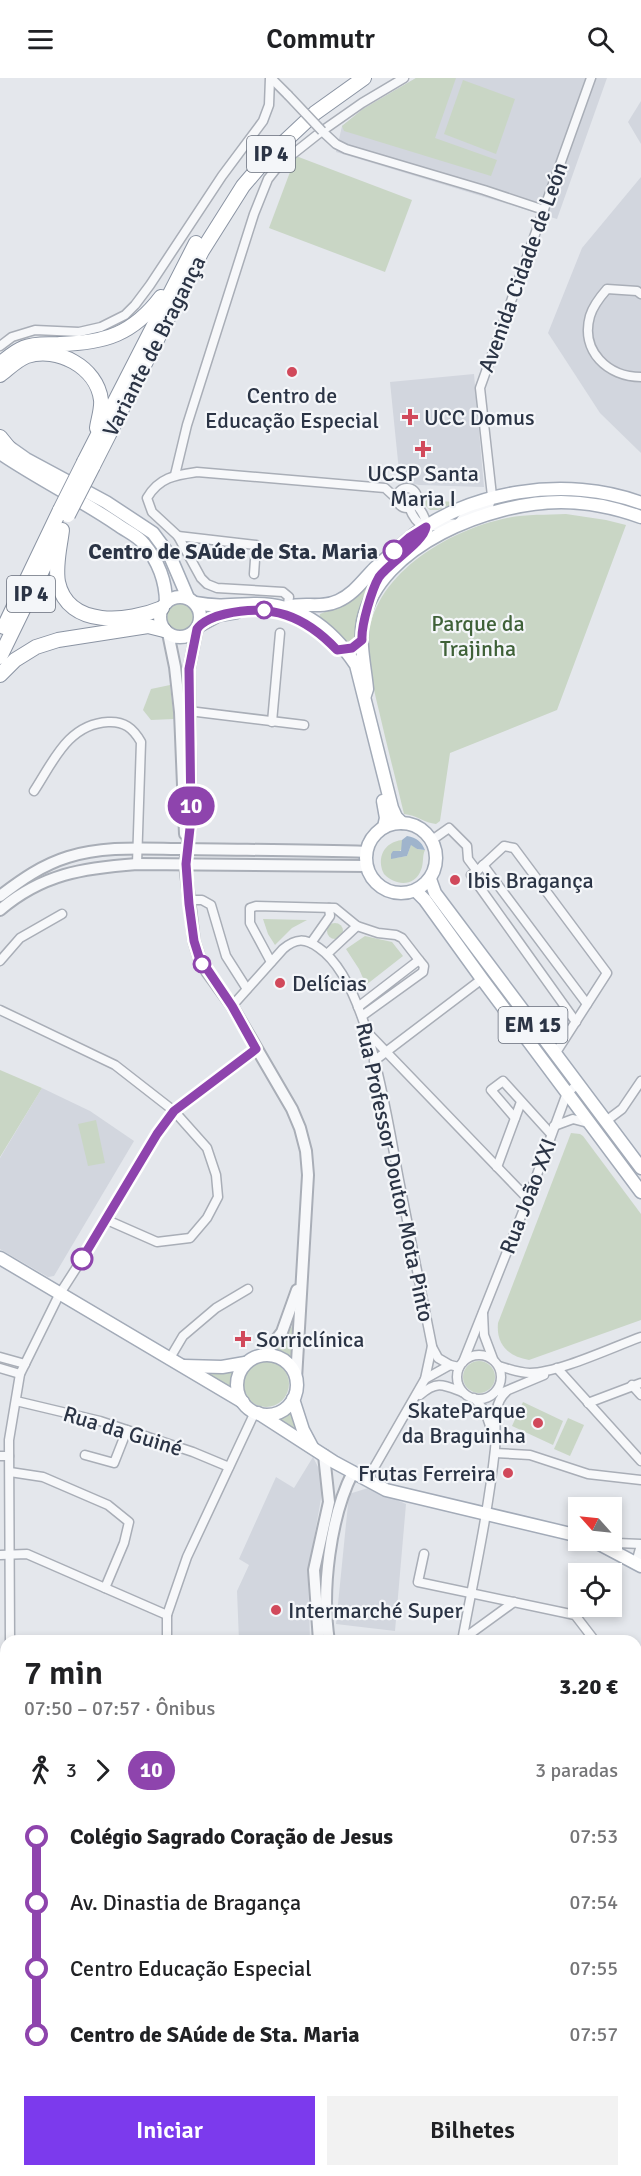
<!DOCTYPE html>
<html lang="pt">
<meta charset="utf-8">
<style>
body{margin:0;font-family:Signika,sans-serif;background:#f2f2f2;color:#202124;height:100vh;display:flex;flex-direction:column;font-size:22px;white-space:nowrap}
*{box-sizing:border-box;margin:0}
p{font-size:20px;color:#757577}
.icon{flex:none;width:33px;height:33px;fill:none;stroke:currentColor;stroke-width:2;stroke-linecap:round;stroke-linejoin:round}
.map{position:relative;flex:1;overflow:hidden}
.panel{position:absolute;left:0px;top:1557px;width:642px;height:542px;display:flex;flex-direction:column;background:#fff;border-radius:18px 18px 0 0;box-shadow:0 3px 9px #0003}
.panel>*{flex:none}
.badge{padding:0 12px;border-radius:20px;font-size:21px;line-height:39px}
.needle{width:39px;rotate:297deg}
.controls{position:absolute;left:568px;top:1419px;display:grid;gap:12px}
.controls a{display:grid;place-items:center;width:54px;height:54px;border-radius:0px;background:#fff;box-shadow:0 3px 9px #0003;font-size:30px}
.map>.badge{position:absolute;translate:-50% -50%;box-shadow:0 0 0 3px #fff}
.legs{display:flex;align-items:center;gap:9px;height:66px;padding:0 24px;font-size:20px}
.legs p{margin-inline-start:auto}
.head{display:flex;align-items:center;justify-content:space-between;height:102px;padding:0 24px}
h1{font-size:33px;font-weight:600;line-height:45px}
.cta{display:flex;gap:12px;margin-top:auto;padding:12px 24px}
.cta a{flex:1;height:69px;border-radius:0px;background:#7c3aed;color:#fff;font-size:24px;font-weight:600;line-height:69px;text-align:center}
.cta a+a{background:#f2f2f2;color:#202124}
ul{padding:0 24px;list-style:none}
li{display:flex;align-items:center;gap:21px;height:66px;font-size:22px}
li i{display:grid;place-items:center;width:9px;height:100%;margin:0 8px;background:currentColor}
li i::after{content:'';width:15px;height:15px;margin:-8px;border:4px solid;border-radius:50%;background:#fff}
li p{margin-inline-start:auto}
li:first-child i{background:linear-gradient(#0000 50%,currentColor 0)}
li:last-child i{background:linear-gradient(currentColor 50%,#0000 0)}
header{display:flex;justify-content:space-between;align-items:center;height:78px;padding:0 24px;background:#fff;font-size:27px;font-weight:600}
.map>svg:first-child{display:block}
</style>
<header><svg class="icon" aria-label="menu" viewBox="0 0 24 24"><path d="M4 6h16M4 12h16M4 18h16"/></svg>Commutr<svg class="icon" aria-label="search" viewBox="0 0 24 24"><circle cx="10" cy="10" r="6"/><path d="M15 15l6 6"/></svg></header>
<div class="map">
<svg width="641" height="2098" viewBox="0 0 641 2098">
<rect width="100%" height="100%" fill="#e4e7ec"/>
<g fill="#d2d6de">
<path d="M 416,0 L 607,0 L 557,141 L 336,74 L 342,48 L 363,31 Z"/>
<path d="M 641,23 L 641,66 L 628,44 Z"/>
<path d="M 641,99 L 641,375 L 600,335 L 548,255 L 582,170 Z"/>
<path d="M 474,296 L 484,409 L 419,407 L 400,403 L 390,304 Z"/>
<path d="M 42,1010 L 90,1033 L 134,1063 L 54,1198 L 48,1199 L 0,1171 L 0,1080 Z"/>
<path d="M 313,1379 L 319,1391 L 322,1415 L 308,1495 L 310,1563 L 239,1563 L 237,1513 L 249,1487 L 239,1481 L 276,1399 L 294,1410 Z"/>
<path d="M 368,1410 L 406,1426 L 395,1553 L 336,1546 L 349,1416 Z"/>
</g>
<g fill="#c9d6c5">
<path d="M 416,0 L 456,0 L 435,60 L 497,82 L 491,98 L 344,53 L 342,48 L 363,31 Z"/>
<path d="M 463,2 L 515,21 L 496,76 L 444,56 Z"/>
<path d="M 296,78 L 412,122 L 385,194 L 269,150 Z"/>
<path d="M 569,416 L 616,422 L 641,429 L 641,433 L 527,421 L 477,433 L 475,430 L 525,418 Z"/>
<path d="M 436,418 L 437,423 L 458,424 L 438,432 L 430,432 L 425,427 L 425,423 Z"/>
<path d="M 566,436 L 606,442 L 626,447 L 557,632 L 450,675 L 440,743 L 436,746 C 425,745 416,737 404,736 C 396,702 387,668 379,633 C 374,612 368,588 368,566 C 369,498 448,452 507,440 C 526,436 547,437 566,436 Z"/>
<path d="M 380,493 L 363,529 L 356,563 L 351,567 C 342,563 329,547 319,540 L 320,536 L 351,523 Z"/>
<circle cx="180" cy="540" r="16"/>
<path d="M 170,607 L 174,641 L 151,642 L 143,632 L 151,611 Z"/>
<path d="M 402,762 L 402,771 L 397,775 L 395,780 L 407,778 L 411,766 L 417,771 L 425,772 C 422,778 424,785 421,792 C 415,809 395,808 384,796 C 376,780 384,764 402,762 Z"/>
<path d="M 263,841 L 307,842 L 292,850 L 275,867 L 268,856 Z"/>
<circle cx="335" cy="853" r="8"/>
<path d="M 365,858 L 392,864 L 403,878 L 366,907 L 359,891 L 346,871 Z"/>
<path d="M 0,992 L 42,1010 L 0,1079 Z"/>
<path d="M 96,1042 L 105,1085 L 88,1088 L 78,1046 Z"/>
<path d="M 571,1055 L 580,1056 L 583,1058 L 641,1136 L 641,1242 L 529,1282 C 508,1278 496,1267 498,1245 Z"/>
<path d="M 293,1246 L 291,1282 L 273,1272 L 287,1258 Z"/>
<circle cx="266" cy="1306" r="23"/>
<circle cx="479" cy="1299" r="16"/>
<path d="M 236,1291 L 231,1301 L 231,1312 L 202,1295 L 220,1296 Z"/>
<path d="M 523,1324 L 563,1343 L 553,1367 L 512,1348 Z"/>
<path d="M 290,1330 L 298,1354 L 274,1339 L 283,1336 Z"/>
<path d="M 568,1340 L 584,1347 L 570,1378 L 554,1371 Z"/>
</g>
<path fill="#9fb4cc" d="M 407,758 C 417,760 421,763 425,772 L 417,771 L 411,767 L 407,778 L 391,781 L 391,776 L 393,773 L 401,773 L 402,762 Z"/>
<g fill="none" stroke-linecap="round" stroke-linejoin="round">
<g stroke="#a9aeb7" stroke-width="11">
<g id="minor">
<path d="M 271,0 L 288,17"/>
<path d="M 322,53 L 336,66 L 346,71 L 484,112 L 544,132"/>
<path d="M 641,216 L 637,213 L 607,211 C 600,219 593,228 590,238 C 580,273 608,299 641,299"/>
<path d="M 0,268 L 12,259 L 35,252 L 79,254 L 101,249 L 125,237 L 135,227 L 150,207 L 222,98 L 263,43 L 269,27 L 270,0"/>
<path d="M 175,397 L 187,347 L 254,136 L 268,101 L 279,87 L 322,53 L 362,25 L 404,0"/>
<circle cx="407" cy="420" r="10"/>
<path d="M 409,429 C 422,463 438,442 458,446 L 464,438 L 489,428 L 492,418 L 480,310 L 591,0"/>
<path d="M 178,458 L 256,467 L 254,496"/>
<path d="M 413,467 C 431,453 429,441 415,425"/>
<path d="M 287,533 L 289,519 L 283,514 L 217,510 L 207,506 L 201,500 L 178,458 L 152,434 L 147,420 C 159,399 176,397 197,394 L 385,410 L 397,421"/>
<path d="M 189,633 L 304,647"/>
<path d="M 272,644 L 280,555"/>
<path d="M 34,713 C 53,684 68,646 108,644 C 124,643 133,650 141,664 L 137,786"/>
<path d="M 432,762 L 449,750 L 467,768 L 468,781 L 477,793 L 504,768 L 514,770 L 607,895 L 555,976"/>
<path d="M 483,787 L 587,926"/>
<path d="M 477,793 L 471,797 L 576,944"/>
<path d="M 188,822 L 202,822 L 211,827 L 226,878 L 247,911"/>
<path d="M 311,865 L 330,838 L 329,830"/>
<path d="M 327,876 L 357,848"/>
<path d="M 0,883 L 20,860 L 62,836"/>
<path d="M 271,884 L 250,845 L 250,830 L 256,828 L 335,830 L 357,848 L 378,855 L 396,857 L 402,860 L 419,882"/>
<path d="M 232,928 L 283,871 C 296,860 305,860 319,870 C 371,906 388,1050 401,1112 C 411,1164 422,1216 432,1268 L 425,1301"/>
<path d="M 358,929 L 419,882 L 424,888 L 423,894 L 362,938"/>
<path d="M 0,932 L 115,987 L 174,1033 L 207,1070 L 216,1097 L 218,1119 L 207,1140 L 190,1160 L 157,1164 L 107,1142"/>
<path d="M 370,957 L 528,1121"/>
<path d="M 374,983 L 482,901"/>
<path d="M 515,1040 L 491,1012 L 503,1003 L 551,1056"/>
<path d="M 606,1043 L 622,1031 L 641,1003"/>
<path d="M 554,1048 L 573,1041 L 588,1045"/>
<path d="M 497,1089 L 521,1024"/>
<path d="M 483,1235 L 484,1257 L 493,1281"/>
<path d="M 432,1269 L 438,1280 L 450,1287"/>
<circle cx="479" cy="1299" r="22"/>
<path d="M 0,1279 L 25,1286"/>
<path d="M 170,1280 L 183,1258 L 216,1230 L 248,1211"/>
<path d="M 463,1284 L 528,1121 L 567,1015 L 578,1006"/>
<path d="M 499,1288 C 509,1291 519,1295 530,1295 C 558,1295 613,1269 641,1259"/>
<path d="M 0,1290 L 20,1296"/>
<path d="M 557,1290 L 641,1383"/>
<path d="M 632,1307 L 641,1317"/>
<path d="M 501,1315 L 544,1297"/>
<path d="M 420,1317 C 437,1302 444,1307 462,1314"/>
<path d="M 474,1320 L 485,1333 L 493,1357"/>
<path d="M 16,1323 L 100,1343 L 193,1374 L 229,1389"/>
<path d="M 588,1325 L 641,1305"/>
<path d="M 495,1375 L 530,1377 L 588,1396 L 641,1402"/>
<path d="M 85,1377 L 114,1385 L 127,1352"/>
<path d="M 0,1378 L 9,1378"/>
<path d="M 10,1394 L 43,1399 L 108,1427 L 129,1444 L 124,1465 L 105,1510"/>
<path d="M 367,1402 L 425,1301 L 450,1287 L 459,1289"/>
<path d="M 603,1462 L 617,1465 L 641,1466"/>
<path d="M 424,1476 L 418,1504 L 575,1537 L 595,1563"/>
<path d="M 0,1477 L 27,1476 L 167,1537"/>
<path d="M 639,1487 L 637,1481 L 641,1467"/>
<path d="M 463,1561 L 514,1524"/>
<path d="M 10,1563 L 9,1362 L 20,1296 L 59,1217 L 107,1142 L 157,1056 L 174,1033 L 257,971"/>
<path d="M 167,1563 L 167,1537 L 187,1479 L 255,1334"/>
<path d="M 462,1563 C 474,1499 488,1436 495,1371 C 497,1353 491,1327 506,1314"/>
<path d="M 636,1698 L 641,1704"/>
<path d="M 636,1765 L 641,1765"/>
<path d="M 636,1816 L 641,1815"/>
<path d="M 0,1898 L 6,1817"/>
<path d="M 636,2012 L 641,2011"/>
<path d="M 636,2019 L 641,2032"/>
<path d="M 268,2092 L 270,2098"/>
<path d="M 362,2092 L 364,2098"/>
<path d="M 454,2092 L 455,2098"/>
<path d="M 524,2092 L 526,2098"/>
<path d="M 599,2092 L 601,2098"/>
<path d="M 21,2098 L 21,2092"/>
<path d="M 147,2098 L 164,2092"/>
</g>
</g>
<g stroke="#a9aeb7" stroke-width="14">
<g id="tertiary">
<path d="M 197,551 L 189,591 L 191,741 L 185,786 L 194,863 L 199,879 L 208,895 L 232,928 L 292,1031 L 300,1050 L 306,1073 L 308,1097 L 296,1301"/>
<path d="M 168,555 L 175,589 L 180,634 L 185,756"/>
<path d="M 0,818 C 21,802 42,787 68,779 C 105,767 148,771 187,771 C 247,772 307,772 367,774"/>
<path d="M 0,832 C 42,796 83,790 137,786 L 367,788"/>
<path d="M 264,1277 L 282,1254 L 297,1212"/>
<path d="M 319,1563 L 314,1492 L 329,1424 L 324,1377"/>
<path d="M 329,1563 C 321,1513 330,1439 353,1394"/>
<path d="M 0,1773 L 6,1773"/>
<path d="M 0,1794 L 6,1790"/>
<path d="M 636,1919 L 641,1922"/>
<path d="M 636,1934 L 641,1936"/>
</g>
</g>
<g stroke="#a3abb8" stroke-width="15">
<g id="primary">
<path d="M 2,364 L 26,381 L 106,424 L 153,455 L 170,478 L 188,520"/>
<path d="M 0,375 C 38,401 80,421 118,447 C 126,453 138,458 144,466 C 158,483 166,503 166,525"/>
<circle cx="180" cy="539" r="20"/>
<path d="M 195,525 C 217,529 232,527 254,526 C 300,525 332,551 356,587 L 392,730 L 396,739 L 402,745"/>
<path d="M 288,529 C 304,524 321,531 338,523 C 354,516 363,502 375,490 C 385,481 396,472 406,463 C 466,412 568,397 641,425"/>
<path d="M 199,548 L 219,537 L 237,534"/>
<path d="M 365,617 L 367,611 C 365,589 359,565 363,543 C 379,467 491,424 561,424 C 587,424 616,430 641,439"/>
<path d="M 383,723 L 386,740 L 384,749"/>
<circle cx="401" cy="780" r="35"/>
<path d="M 430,801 L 435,815 L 641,1090"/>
<path d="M 416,813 L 425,822 L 482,901 L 641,1114"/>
<path d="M 0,1180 L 243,1324"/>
<circle cx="267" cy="1307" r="30"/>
<path d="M 184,1288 L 222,1289 L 245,1285"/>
<path d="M 293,1321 L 303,1352 L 312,1369"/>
<path d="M 258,1335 L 334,1384 L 386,1412 L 579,1458"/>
<path d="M 592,1462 L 641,1488"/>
</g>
</g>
<g stroke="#8b94a3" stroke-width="16">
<g id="trunk">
<path d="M 0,286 C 7,280 15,273 23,270 C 35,265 48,267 60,266 C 105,265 133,256 161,219"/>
<path d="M 0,297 C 8,291 18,281 27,278 C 57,268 97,289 101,322 C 102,331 98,342 97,350"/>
<path d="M 0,359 L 9,370"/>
<path d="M 84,384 L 196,165"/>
<path d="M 93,388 L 202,173 L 243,108 L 266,81 L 315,35 L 364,0"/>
<path d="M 62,452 C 60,469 55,487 58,504 C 68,551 129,544 162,530"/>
<path d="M 4,549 L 60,432"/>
<path d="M 0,579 L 57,462"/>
<path d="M 0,597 L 15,582 L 36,569 L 58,562 L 148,548 L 164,552"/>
</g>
</g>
<use href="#minor" stroke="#f7f8fa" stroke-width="8"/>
<use href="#tertiary" stroke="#f7f8fa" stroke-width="10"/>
<use href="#primary" stroke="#fff" stroke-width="12"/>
<use href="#trunk" stroke="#fff" stroke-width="14"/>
<g stroke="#a9aeb7" stroke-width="11" stroke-linecap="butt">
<path id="minor-bridge" d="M 288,17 L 322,53"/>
</g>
<g stroke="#8b94a3" stroke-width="16" stroke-linecap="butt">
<g id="trunk-bridge">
<path d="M 60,432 L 84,384"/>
<path d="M 68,437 L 93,388"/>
</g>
</g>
<use href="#minor-bridge" stroke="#f7f8fa" stroke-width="8"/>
<use href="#trunk-bridge" stroke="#fff" stroke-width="14"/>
</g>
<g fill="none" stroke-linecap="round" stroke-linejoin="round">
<g stroke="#fff" stroke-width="14">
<path id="line-1" d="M 82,1181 L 157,1056 L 174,1033 L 256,971 L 232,928 L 199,879 L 194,863 L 189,826 L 186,786 L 191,741 L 189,591 L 197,551 C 202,543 216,538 225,536 C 271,525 305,538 337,572 L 352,570 L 362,562 C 361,547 372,511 379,499 C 390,484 424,464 426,449 L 410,459 L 394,473"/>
</g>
<use href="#line-1" stroke="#8e44ad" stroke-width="9"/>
</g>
<g fill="#d1495b" stroke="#f4f6f9" stroke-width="2">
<circle cx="292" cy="294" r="6"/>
<path d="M407 330h6v6h6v6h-6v6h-6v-6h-6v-6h6z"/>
<path d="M420 362h6v6h6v6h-6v6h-6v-6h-6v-6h6z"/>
<circle cx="455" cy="802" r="6"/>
<circle cx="280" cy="905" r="6"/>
<path d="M240 1252h6v6h6v6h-6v6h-6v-6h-6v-6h6z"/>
<circle cx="538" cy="1345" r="6"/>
<circle cx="508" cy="1395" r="6"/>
<circle cx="276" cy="1532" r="6"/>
</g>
<g fill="#fff" stroke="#8e44ad" stroke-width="3">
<circle cx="394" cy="473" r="10"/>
<circle cx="264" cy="532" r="8"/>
<circle cx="202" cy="886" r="8"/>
<circle cx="82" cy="1181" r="10"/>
</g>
<g text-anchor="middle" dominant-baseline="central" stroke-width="4.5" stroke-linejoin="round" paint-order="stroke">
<g fill="#f4f6f9" stroke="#676e7b" stroke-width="1.5">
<rect x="247" y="58" width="48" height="36" rx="4.5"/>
<rect x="7" y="498" width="48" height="36" rx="4.5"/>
<rect x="498.5" y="929" width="69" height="36" rx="4.5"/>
</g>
<g font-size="21" font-weight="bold" fill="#2b3445">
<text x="271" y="76">IP 4</text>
<text x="31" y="516">IP 4</text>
<text x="533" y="947">EM 15</text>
</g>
<g font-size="22" fill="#2b3445" stroke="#f4f6f9">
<text transform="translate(523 189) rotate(-70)">Avenida Cidade de León</text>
<text transform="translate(154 268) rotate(-63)">Variante de Bragança</text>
<text transform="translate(395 1094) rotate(78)">Rua Professor Doutor Mota Pinto</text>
<text transform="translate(528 1118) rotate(-69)">Rua João XXI</text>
<text transform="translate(123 1353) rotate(17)">Rua da Guiné</text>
</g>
<g font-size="22" fill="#2b3445" stroke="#f4f6f9" text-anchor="start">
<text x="292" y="317" text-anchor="middle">Centro de<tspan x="292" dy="25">Educação Especial</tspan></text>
<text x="424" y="339">UCC Domus</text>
<text x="423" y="395" text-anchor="middle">UCSP Santa<tspan x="423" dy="25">Maria I</tspan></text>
<text x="467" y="802">Ibis Bragança</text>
<text x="292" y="905">Delícias</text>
<text x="256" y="1261">Sorriclínica</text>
<text x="526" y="1332" text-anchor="end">SkateParque<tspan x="526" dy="25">da Braguinha</tspan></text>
<text x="496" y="1395" text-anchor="end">Frutas Ferreira</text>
<text x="288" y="1532">Intermarché Super</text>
</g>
<g font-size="22" font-weight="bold" fill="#2b3445" stroke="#f4f6f9" text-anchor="end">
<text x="378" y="473">Centro de SAúde de Sta. Maria</text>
</g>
<g font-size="22" fill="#3f6138" stroke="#f4f6f9">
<text x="478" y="545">Parque da<tspan x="478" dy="25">Trajinha</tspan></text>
</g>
</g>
</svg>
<div class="controls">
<a><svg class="needle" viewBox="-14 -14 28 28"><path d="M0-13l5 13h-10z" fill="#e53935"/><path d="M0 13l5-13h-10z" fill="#757577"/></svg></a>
<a><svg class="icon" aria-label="locate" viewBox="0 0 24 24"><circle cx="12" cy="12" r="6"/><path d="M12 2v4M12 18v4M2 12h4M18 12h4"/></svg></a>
</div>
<b class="badge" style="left:191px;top:728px;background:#8e44ad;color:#fff">10</b>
<section class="panel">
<div class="head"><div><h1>7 min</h1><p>07:50 – 07:57 · Ônibus</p></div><b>3.20 €</b></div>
<div class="legs"><svg class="icon" aria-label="walk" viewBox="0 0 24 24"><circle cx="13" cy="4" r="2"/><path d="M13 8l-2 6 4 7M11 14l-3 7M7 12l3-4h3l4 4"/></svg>3<svg class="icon" aria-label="forward" viewBox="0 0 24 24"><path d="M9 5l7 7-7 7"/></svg><b class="badge" style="background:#8e44ad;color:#fff">10</b><p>3 paradas</p></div>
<ul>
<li><i style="color:#8e44ad"></i><b>Colégio Sagrado Coração de Jesus</b><p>07:53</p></li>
<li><i style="color:#8e44ad"></i><span>Av. Dinastia de Bragança</span><p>07:54</p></li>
<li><i style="color:#8e44ad"></i><span>Centro Educação Especial</span><p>07:55</p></li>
<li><i style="color:#8e44ad"></i><b>Centro de SAúde de Sta. Maria</b><p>07:57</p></li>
</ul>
<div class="cta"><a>Iniciar</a><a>Bilhetes</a></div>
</section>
</div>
